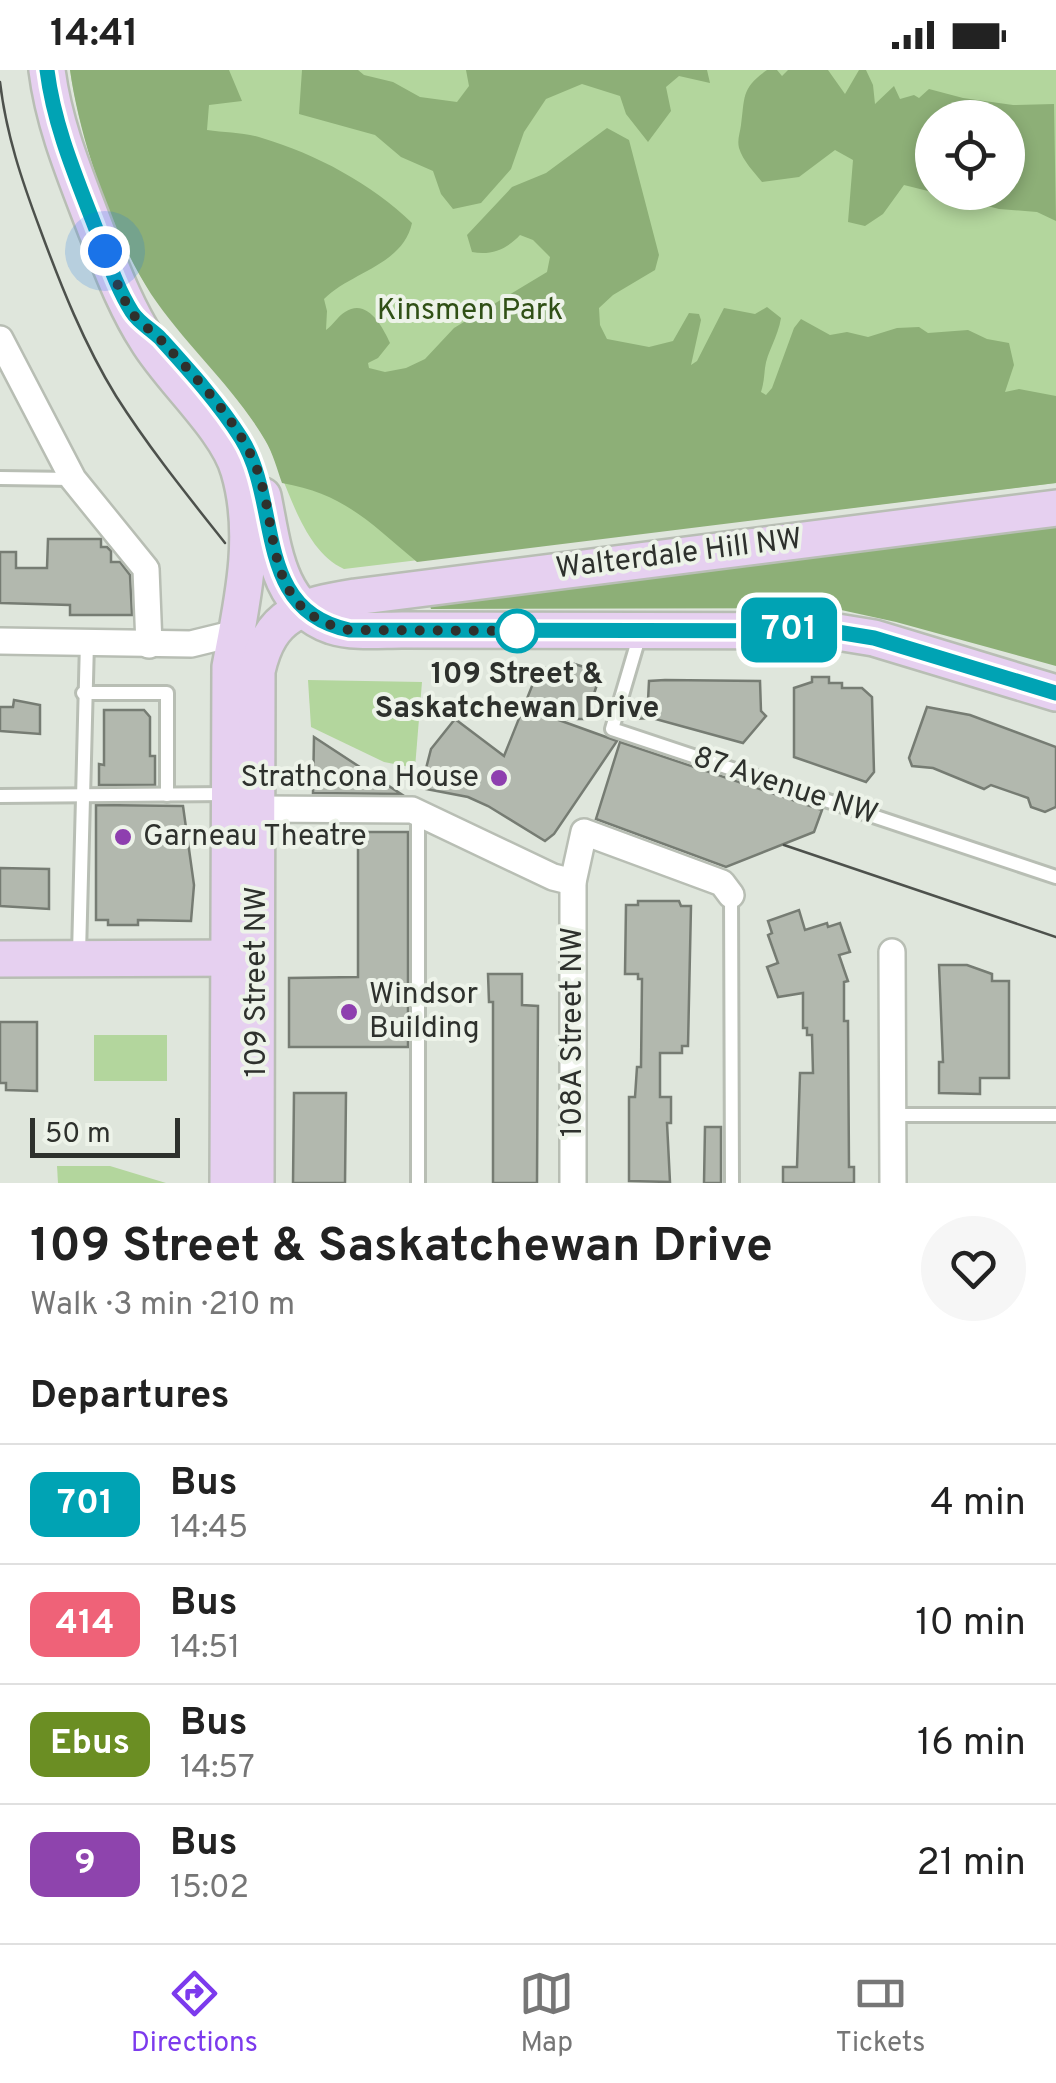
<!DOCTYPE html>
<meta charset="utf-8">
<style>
body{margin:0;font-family:Overpass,sans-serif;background:#f6f6f6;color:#222;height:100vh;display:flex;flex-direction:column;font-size:38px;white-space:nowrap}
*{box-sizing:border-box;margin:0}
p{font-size:32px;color:#767676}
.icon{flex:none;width:55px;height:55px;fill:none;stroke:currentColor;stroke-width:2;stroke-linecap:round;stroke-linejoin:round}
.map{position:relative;height:1113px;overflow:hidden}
.details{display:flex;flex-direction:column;background:#fff;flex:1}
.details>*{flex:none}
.badge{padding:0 20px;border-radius:15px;font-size:35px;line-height:65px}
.tools{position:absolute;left:915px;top:30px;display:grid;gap:20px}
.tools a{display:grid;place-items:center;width:110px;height:110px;border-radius:50%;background:#fff;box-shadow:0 5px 15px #0003;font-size:50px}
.scale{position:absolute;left:30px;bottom:25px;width:150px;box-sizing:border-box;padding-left:10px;border:5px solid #2e312d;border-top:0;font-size:28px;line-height:35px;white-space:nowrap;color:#2e312d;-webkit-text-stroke:8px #edf3e9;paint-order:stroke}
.you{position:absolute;width:50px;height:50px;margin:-25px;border:8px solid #fff;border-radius:50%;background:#1a73e8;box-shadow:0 0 0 15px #1a73e833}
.map>.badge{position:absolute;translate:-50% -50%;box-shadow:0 0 0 5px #fff}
h2{padding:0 30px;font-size:38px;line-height:90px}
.round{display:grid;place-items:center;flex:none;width:105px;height:105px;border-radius:52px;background:#f6f6f6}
.head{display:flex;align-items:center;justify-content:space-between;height:170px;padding:0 30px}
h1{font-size:48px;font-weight:700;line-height:75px}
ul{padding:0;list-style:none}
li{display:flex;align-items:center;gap:30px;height:120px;padding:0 30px;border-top:2px solid #e0e0e0}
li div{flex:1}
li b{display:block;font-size:38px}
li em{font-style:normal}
li .badge{min-width:110px;font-weight:700;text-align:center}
.status{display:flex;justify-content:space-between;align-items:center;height:70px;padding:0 50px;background:#fff;direction:ltr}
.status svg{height:28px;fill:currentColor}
.tabs{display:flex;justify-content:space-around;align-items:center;height:140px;border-top:2px solid #e0e0e0;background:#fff;font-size:28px;color:#767676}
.tabs a{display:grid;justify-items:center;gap:5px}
.tabs .selected{color:#7c3aed}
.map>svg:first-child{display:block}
</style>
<div class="status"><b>14:41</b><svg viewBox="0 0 49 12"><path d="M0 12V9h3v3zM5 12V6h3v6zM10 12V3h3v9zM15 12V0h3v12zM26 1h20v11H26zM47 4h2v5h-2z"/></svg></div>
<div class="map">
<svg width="1056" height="1113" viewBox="0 0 1056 1113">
<rect width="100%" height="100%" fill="#dfe6dc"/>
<g fill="#b3d69d" fill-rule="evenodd">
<path d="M 70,0 L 1056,0 L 1056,413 L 344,499 C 300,479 287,409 266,371 C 239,323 187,274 154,227 C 114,171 80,68 70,0 ZM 932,48 L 1008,48 L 1008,122 L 932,122 Z"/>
<path d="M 308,610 L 422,612 L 415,698 L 384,692 L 311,657 Z"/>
<rect x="94" y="965" width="73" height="46"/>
<path d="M 57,1096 L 110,1096 L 166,1113 L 58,1113 Z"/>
</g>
<g fill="#8daf77">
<path d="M 70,0 L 229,0 L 242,31 L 209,35 L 207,60 C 225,63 245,62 262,68 C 316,84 372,114 412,153 C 403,195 351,202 324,229 L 327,241 L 326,260 C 333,255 338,246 345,242 C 367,227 383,257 390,273 L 378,288 L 368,293 L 369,298 L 385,302 L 406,298 L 425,289 L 454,258 L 547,202 L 550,187 L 533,170 L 520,165 C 507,179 491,186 472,182 L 467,165 L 512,117 L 546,103 L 607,58 L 629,70 L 659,185 L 655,200 L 613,225 L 599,238 L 600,255 L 607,269 L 649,277 L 673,271 L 689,243 L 699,244 L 701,250 L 691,295 L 697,291 L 724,238 L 755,244 L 767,237 L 781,248 C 778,267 767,282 765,298 C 764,307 764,312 761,322 L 766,325 L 772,318 L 794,258 L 801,249 L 830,265 L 847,262 L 868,267 L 897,258 L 919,257 L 928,263 L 968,260 L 987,269 L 1009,273 L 1014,295 L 1005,322 L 1019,319 L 1056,326 L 1056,413 L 417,492 C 370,453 345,424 282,413 C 277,399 273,383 265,370 C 234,317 185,275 151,224 C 112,163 80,71 70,0 Z"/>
<path d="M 302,0 L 358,0 L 364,5 L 393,12 L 420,27 L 457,32 L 469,16 L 466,0 L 707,0 L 710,13 L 679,6 L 666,17 L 671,41 L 648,72 L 626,44 L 620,26 L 582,14 L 546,29 L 524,62 L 511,99 L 481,133 L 453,139 L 441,124 L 433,101 L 401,87 L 375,65 L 299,44 Z"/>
<path d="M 767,0 L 777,0 L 782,6 L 788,0 L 828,0 L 845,24 L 859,0 L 866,0 L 873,15 L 875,34 L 894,16 L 900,29 L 914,25 L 919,28 L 929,19 L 963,28 L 1013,35 L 1054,34 L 1056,151 L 1037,142 L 999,139 L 937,123 L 1008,122 L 1008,48 L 932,48 L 932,122 L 904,115 L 883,144 L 865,156 L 848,152 L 853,90 L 835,80 L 799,107 L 762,112 C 754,102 743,91 739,78 C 737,70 740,63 741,55 C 745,27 741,18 767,0 Z"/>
<path d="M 1056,444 L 1056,596 L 896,552 L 832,538 L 431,539 L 428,530 Z"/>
</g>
<g fill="#b2b8ae" stroke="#767c73" stroke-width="2.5">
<path d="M 48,469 L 101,469 L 101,477 L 107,477 L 111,481 L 111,492 L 120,492 L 130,505 L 132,545 L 70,545 L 70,535 L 0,533 L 0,482 L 16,482 L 16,498 L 47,498 Z"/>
<path d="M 571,593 L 601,602 L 586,649 L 556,649 L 617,671 L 554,764 L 545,771 L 488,736 L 468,727 L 421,718 L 431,679 L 455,649 L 504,686 L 540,596 L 566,605 Z"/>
<path d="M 812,607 L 829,607 L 829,613 L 842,613 L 842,618 L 862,618 L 872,627 L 874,702 L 866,712 L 794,687 L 794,618 L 812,612 Z"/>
<path d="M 665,610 L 760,611 L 761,641 L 766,646 L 743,673 L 652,648 L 634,649 L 640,636 L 648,631 L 649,611 Z"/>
<path d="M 14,630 L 40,635 L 40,664 L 0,661 L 0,637 L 13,637 Z"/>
<path d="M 927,637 L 970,645 L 1056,677 L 1056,737 L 1045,742 L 1031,737 L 1028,728 L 991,715 L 984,719 L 933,698 L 912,696 L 909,688 Z"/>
<path d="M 104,640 L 144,640 L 150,647 L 150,686 L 155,686 L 155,715 L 99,715 L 99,694 L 104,695 Z"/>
<path d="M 314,667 L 401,724 L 313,723 Z"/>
<path d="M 620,672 L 822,740 L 814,762 L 726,797 L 596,749 Z"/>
<path d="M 96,735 L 183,736 L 194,815 L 191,851 L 138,850 L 138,855 L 108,855 L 108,850 L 96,850 Z"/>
<path d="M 358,762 L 408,762 L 408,977 L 289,977 L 289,908 L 358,907 Z"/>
<path d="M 0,798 L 49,799 L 49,839 L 0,836 Z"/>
<path d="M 638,831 L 679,831 L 681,836 L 691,836 L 688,976 L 682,976 L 682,983 L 660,983 L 660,1027 L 671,1027 L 671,1053 L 667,1053 L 670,1112 L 629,1111 L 629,1027 L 635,1027 L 637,997 L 641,997 L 642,909 L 638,909 L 638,904 L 625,904 L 626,835 L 638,835 Z"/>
<path d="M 799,840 L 805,860 L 827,853 L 828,857 L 840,853 L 850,882 L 839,885 L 848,911 L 844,912 L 844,951 L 848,951 L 849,1097 L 854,1097 L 854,1113 L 783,1113 L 783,1097 L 797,1097 L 800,1003 L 813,1003 L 812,965 L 807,965 L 807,958 L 803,958 L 803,923 L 778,927 L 767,897 L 778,893 L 768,865 L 772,863 L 768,851 Z"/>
<path d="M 939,895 L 967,895 L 992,904 L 992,911 L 1009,911 L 1009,1008 L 980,1008 L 980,1024 L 939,1023 L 939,992 L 943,992 Z"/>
<path d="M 488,904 L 522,904 L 522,935 L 538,936 L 537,1113 L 493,1113 L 493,932 L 489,932 Z"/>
<path d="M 0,952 L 37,952 L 37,1021 L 6,1020 L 6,1013 L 0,1013 Z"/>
<path d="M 294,1023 L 346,1023 L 345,1113 L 293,1113 Z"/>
<path d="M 705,1057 L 721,1057 L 721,1113 L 704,1113 Z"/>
</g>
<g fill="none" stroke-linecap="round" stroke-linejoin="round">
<g stroke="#b8beb4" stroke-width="18">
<g id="lane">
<path d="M 0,408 L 73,409"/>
<path d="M 640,564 L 612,659 L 1056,807"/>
<path d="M 83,623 L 167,623 L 167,725"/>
<path d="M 0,726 L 227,724"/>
<path d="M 731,825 L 732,1113"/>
<path d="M 79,884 L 87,572"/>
<path d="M 893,1045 L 1056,1045"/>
<path d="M 418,1113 L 418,743"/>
</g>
</g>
<g stroke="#b8beb4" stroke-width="30">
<g id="street">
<path d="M 0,269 L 73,409 L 146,499 L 149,575"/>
<path d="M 0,571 L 191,574 L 236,563"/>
<path d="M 257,739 L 412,740 L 553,807 L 573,812"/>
<path d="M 892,882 L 893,1113"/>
<path d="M 573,1113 L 573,812 L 584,762 L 722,813 L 731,825"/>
</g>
</g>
<g stroke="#b8beb4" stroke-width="40">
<g id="secondary">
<path d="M 47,0 C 54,56 76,107 96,160 C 111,197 125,236 147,270 C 171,310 227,358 239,401 C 258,465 242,533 230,597 L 228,1113"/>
<path d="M 263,426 C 273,474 277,537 332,556 C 354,563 380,560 402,560 L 831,561 L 874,568 L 1056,623"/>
<path d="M 0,889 L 251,888"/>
<path d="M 256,1113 L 257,601 C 270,543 301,536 355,527 L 1056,438"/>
</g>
</g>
<use href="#lane" stroke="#fff" stroke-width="12"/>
<use href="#street" stroke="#fff" stroke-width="25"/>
<use href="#secondary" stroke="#e6d0f0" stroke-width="35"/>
<g stroke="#4d514c" stroke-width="2.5">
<path d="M 0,12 C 6,64 22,111 40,159 C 61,216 84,274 116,326 C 149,378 187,425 225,473"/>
<path d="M 784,775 L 1056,867"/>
</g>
</g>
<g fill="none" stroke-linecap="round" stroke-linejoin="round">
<g stroke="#fff" stroke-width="22">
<path id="line" d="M 47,0 C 54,56 76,107 96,159 C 107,187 116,217 132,242 C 139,253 151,259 160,268 C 188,299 219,333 241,368 C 282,433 252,540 349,560 L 831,561 L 874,568 L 1056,623"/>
</g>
<use href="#line" stroke="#00a3b4" stroke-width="15"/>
<path stroke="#2e312d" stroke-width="10" stroke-dasharray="0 18" d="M 105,181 C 113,201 120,226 133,244 C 140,254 153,261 161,270 C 194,306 235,347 254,392 C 282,456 259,542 349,560 L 517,561"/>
</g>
<circle fill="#fff" stroke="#00a3b4" stroke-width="5" cx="517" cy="561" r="20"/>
<g fill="#8e3faf" stroke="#edf3e9" stroke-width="4">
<circle cx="499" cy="708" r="10"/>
<circle cx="123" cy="767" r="10"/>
<circle cx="349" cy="942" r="10"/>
</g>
<g text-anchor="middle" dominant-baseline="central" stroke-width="8" stroke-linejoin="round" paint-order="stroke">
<g font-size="30" fill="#305016" stroke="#edf3e9">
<text x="470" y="241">Kinsmen Park</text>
</g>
<g font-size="30" fill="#2e312d" stroke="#edf3e9">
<text transform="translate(679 485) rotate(-7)">Walterdale Hill NW</text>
<text transform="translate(785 717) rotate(18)">87 Avenue NW</text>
<text transform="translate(257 912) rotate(-90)">109 Street NW</text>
<text transform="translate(573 962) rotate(-90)">108A Street NW</text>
</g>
<g font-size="30" font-weight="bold" fill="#2e312d" stroke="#edf3e9">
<text x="517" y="605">109 Street &amp;<tspan x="517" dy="34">Saskatchewan Drive</tspan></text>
</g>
<g font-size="30" fill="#2e312d" stroke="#edf3e9" text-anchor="start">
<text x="479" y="708" text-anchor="end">Strathcona House</text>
<text x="143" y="767">Garneau Theatre</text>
<text x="369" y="925">Windsor<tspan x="369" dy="34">Building</tspan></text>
</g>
</g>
</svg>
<div class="tools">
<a><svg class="icon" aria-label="locate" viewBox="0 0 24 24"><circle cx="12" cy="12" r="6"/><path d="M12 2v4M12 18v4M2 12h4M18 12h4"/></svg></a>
</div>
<div class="scale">50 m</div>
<div class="you" style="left:105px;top:181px"></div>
<b class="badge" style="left:789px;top:560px;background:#00a3b4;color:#fff">701</b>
</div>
<section class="details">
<div class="head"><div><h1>109 Street &amp; Saskatchewan Drive</h1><p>Walk · 3 min · 210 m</p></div><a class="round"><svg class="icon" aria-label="heart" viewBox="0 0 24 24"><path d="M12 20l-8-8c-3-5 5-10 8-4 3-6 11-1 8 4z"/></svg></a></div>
<h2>Departures</h2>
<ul>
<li><span class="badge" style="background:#00a3b4;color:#fff">701</span><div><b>Bus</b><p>14:45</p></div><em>4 min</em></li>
<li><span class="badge" style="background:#ef6278;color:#fff">414</span><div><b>Bus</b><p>14:51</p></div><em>10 min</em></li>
<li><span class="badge" style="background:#6b8e23;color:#fff">Ebus</span><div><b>Bus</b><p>14:57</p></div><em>16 min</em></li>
<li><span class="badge" style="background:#8e44ad;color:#fff">9</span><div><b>Bus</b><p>15:02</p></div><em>21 min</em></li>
</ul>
</section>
<nav class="tabs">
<a class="selected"><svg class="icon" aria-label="directions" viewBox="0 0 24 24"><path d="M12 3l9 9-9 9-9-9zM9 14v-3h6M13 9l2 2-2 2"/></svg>Directions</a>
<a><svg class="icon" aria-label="map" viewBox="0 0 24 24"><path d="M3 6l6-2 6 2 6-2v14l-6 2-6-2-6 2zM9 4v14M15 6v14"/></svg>Map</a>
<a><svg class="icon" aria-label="tickets" viewBox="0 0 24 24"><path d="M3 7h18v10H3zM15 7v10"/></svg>Tickets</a>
</nav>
